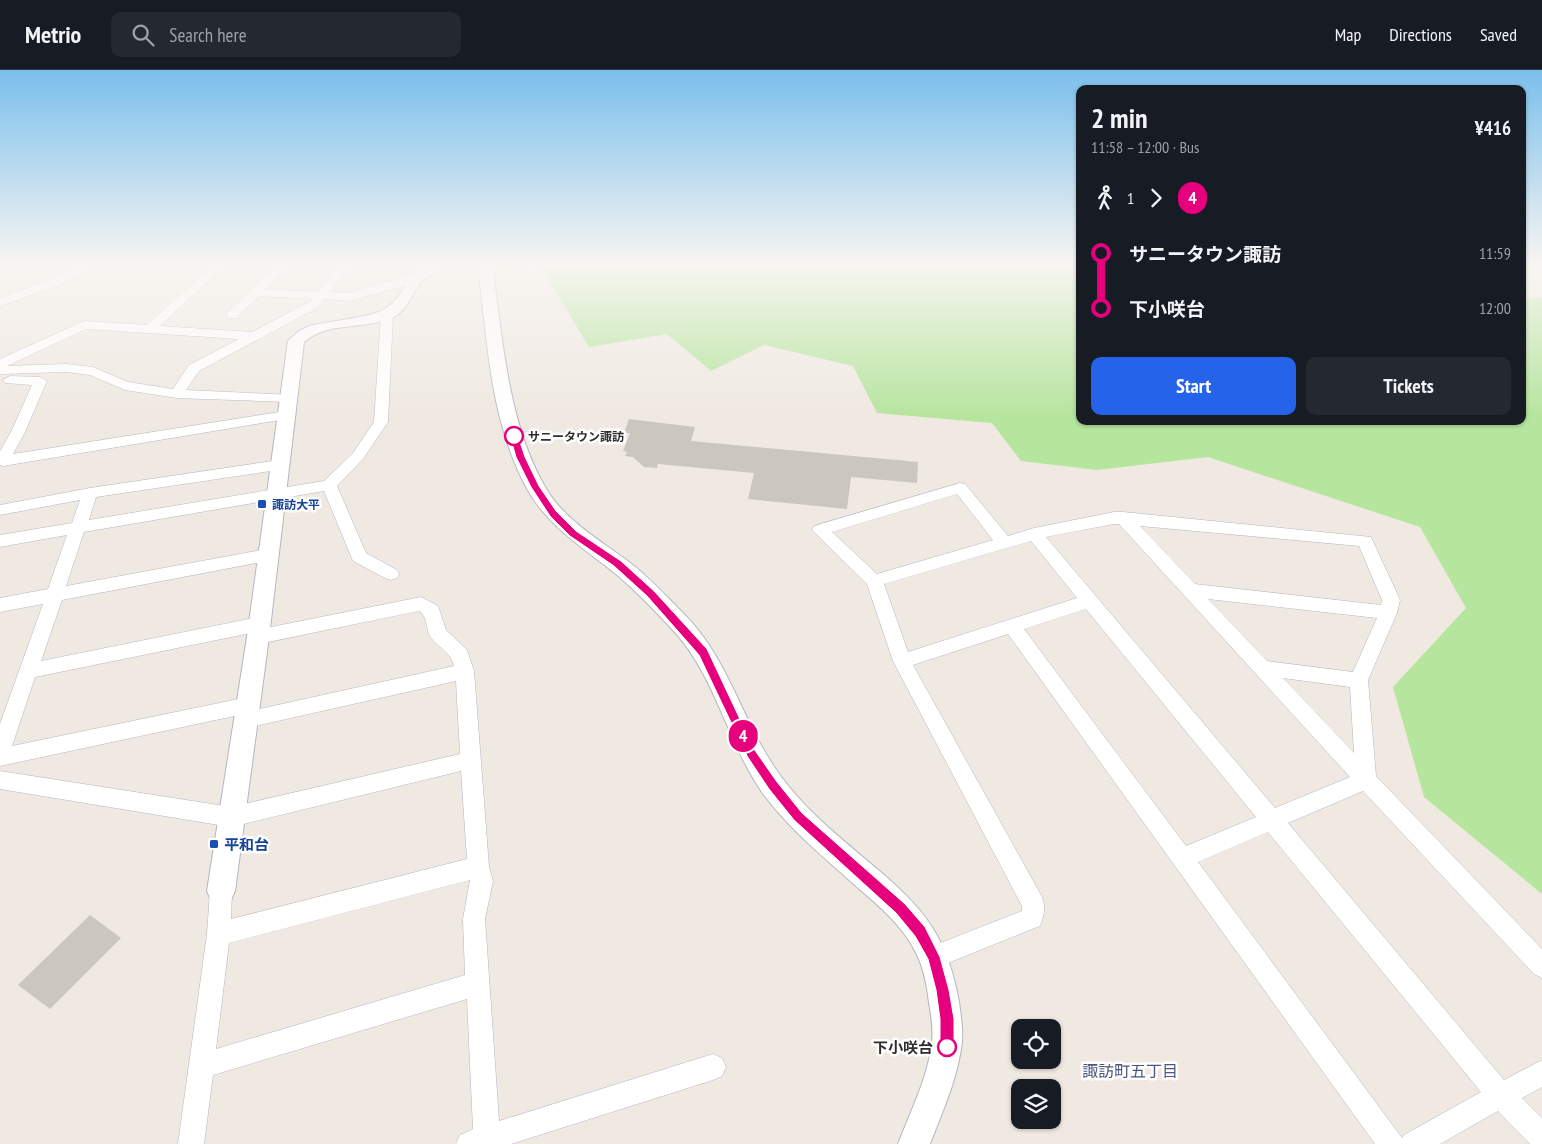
<!DOCTYPE html>
<meta charset="utf-8">
<style>
body{margin:0;font-family:"PT Sans Narrow","Noto Sans JP",sans-serif;background:#242831;color:#f1f3f6;height:100vh;display:flex;flex-direction:column;font-size:19px;white-space:nowrap}
*{box-sizing:border-box;margin:0}
p{font-size:16px;color:#9ea1a6}
.icon{flex:none;width:28px;height:28px;fill:none;stroke:currentColor;stroke-width:2;stroke-linecap:round;stroke-linejoin:round}
.map{position:relative;flex:1;overflow:hidden}
.sheet{position:absolute;left:1076px;top:15px;width:450px;height:340px;display:flex;flex-direction:column;background:#171b24;border-radius:10px;box-shadow:0 1px 4px #0004}
.sheet>*{flex:none}
.badge{padding:0 10px;border-radius:16px;font-size:18px;line-height:32px}
.fabs{position:absolute;left:1011px;top:949px;display:grid;gap:10px}
.fabs a{display:grid;place-items:center;width:50px;height:50px;border-radius:10px;background:#171b24;box-shadow:0 1px 4px #0004;font-size:25px}
.map>.badge{position:absolute;translate:-50% -50%;box-shadow:0 0 0 2px #fff}
.legs{display:flex;align-items:center;gap:8px;height:55px;padding:0 15px;font-size:16px}
.legs p{margin-inline-start:auto}
.headline{display:flex;align-items:center;justify-content:space-between;height:85px;padding:0 15px}
h1{font-size:28px;font-weight:600;line-height:38px}
.primary-button{display:flex;gap:10px;margin-top:auto;padding:10px 15px}
.primary-button a{flex:1;height:58px;border-radius:10px;background:#2563eb;color:#fff;font-size:20px;font-weight:600;line-height:58px;text-align:center}
.primary-button a+a{background:#242831;color:#f1f3f6}
ul{padding:0 15px;list-style:none}
li{display:flex;align-items:center;gap:18px;height:55px;font-size:19px}
li i{display:grid;place-items:center;width:8px;height:100%;margin:0 6px;background:currentColor}
li i::after{content:'';width:12px;height:12px;margin:-6px;border:4px solid;border-radius:50%;background:#171b24}
li p{margin-inline-start:auto}
li:first-child i{background:linear-gradient(#0000 50%,currentColor 0)}
li:last-child i{background:linear-gradient(currentColor 50%,#0000 0)}
header{display:flex;align-items:center;gap:30px;box-sizing:border-box;height:70px;padding:0 25px;background:#171b24;border-bottom:1px solid #363941}
header strong{font-size:24px}
nav{display:flex;gap:28px;margin-inline-start:auto;font-size:18px}
.search{width:350px;height:45px;background:#242831;display:flex;align-items:center;gap:12px;box-sizing:border-box;padding:0 18px;border-radius:10px;color:#9ea1a6;font-size:19px}
.map>svg:first-child{display:block}
</style>
<header>
<strong>Metrio</strong>
<div class="search"><svg class="icon" aria-label="search" viewBox="0 0 24 24"><circle cx="10" cy="10" r="6"/><path d="M15 15l6 6"/></svg>Search here</div>
<nav><a>Map</a><a>Directions</a><a>Saved</a></nav>
</header>
<div class="map">
<svg width="1542" height="1074" viewBox="0 0 1542 1074">
<rect width="100%" height="100%" fill="#efe9e1"/>
<path fill="#b6e59e" d="M 551,195 L 1080,195 L 1080,351 L 1522,351 L 1523,231 L 1524,229 L 1542,227 L 1542,824 L 1424,727 L 1393,617 L 1466,538 L 1420,457 L 1208,387 L 1097,400 L 1021,391 L 992,353 L 877,343 L 853,296 L 764,275 L 711,301 L 667,264 L 589,277 L 545,204 Z"/>
<g fill="#cbc7bf">
<path d="M 629,349 L 695,357 L 691,371 L 918,392 L 917,413 L 851,407 L 847,439 L 748,429 L 754,403 L 658,394 L 657,398 L 644,397 L 633,387 L 625,386 L 627,382 L 623,381 L 630,363 L 624,363 Z"/>
<path d="M 90,845 L 121,868 L 50,939 L 18,915 Z"/>
</g>
<g fill="none" stroke-linecap="round" stroke-linejoin="round">
<g stroke="#b4b7c1" stroke-width="1">
<g id="minor">
<path d="M 79,195 L 94,195 L 65,213 L 0,236 L 0,228 L 57,207 Z"/>
<path d="M 213,195 L 225,195 L 160,256 L 252,262 L 309,232 L 312,229 L 259,226 L 236,248 L 228,248 L 226,245 L 228,242 L 277,195 L 289,195 L 266,219 L 318,222 L 340,195 L 352,195 L 330,222 L 348,223 L 410,205 L 419,206 L 421,209 L 419,212 L 349,231 L 324,229 L 317,238 L 199,301 L 186,320 L 293,325 L 295,328 L 293,331 L 288,332 L 177,328 L 125,320 L 90,305 L 66,302 L 0,304 L 0,289 L 84,251 L 147,255 ZM 86,259 L 239,269 L 189,295 L 173,319 L 128,312 L 93,297 L 66,294 L 7,296 Z"/>
<path d="M 528,195 L 540,195 L 534,202 L 530,203 L 524,200 Z"/>
<path d="M 387,240 L 393,244 L 388,352 L 363,389 L 337,416 L 366,483 L 397,500 L 399,504 L 397,508 L 391,510 L 385,508 L 353,491 L 324,421 L 84,462 L 66,516 L 267,479 L 273,481 L 275,485 L 273,489 L 267,491 L 62,530 L 41,591 L 259,547 L 265,549 L 268,554 L 266,558 L 421,527 L 438,536 L 446,560 L 467,580 L 474,601 L 489,797 L 493,811 L 485,849 L 499,1051 L 713,984 L 722,988 L 726,997 L 722,1006 L 713,1010 L 511,1074 L 456,1074 L 460,1065 L 473,1059 L 467,929 L 213,1005 L 204,1074 L 178,1074 L 207,864 L 210,821 L 213,813 L 221,810 L 229,813 L 232,821 L 231,849 L 467,789 L 461,701 L 231,757 L 0,719 L 0,701 L 231,737 L 460,684 L 456,611 L 246,658 L 239,656 L 236,650 L 239,645 L 0,696 L 0,654 L 43,534 L 0,542 L 0,528 L 48,519 L 67,465 L 0,477 L 0,465 L 72,453 L 80,430 L 0,445 L 0,435 L 90,418 L 279,390 L 284,391 L 287,395 L 284,399 L 96,427 L 89,450 L 324,411 L 353,383 L 374,352 L 381,244 ZM 419,541 C 429,548 425,560 432,569 C 440,578 451,583 454,596 L 255,640 L 258,635 L 255,629 L 248,627 L 12,676 L 35,607 L 251,563 L 249,567 L 252,572 L 258,574 ZM 470,810 L 463,849 L 465,905 L 216,979 L 229,873 Z"/>
<path d="M 10,306 L 40,307 L 47,311 L 25,362 L 13,384 L 286,341 L 291,342 L 293,345 L 291,348 L 286,349 L 3,396 L 0,395 L 0,381 L 11,362 L 32,315 L 5,313 L 3,310 Z"/>
<path d="M 960,413 L 965,414 L 1008,466 L 1034,458 L 1114,442 L 1123,442 L 1371,467 L 1400,530 L 1397,543 L 1368,610 L 1376,706 L 1542,879 L 1542,908 L 1534,904 L 1363,721 L 1288,753 L 1504,1010 L 1542,990 L 1542,1017 L 1522,1028 L 1542,1048 L 1542,1074 L 1530,1074 L 1498,1041 L 1440,1074 L 1375,1074 L 1008,564 L 913,595 L 1042,827 C 1046,838 1044,846 1040,856 L 1032,859 L 933,899 L 925,895 L 921,887 L 925,879 L 1022,841 L 1022,836 L 893,591 L 867,514 L 812,460 L 814,456 ZM 957,424 L 993,470 L 877,504 L 832,462 ZM 1114,454 L 1119,454 L 1350,707 L 1275,738 L 1046,467 ZM 1140,456 L 1359,476 L 1382,530 L 1381,535 L 1195,514 ZM 1031,471 L 1077,528 L 908,582 L 884,514 ZM 1208,529 L 1377,548 L 1353,602 L 1267,591 ZM 1086,539 L 1256,747 L 1186,776 L 1024,559 ZM 1283,608 L 1350,617 L 1354,683 ZM 1268,762 L 1481,1022 L 1404,1065 L 1402,1068 L 1198,792 Z"/>
</g>
</g>
<g stroke="#b4b7c1" stroke-width="2">
<g id="tertiary">
<path d="M 425,195 L 443,195 C 437,202 427,205 421,212 C 411,224 408,240 392,248 C 364,260 328,251 304,272 L 269,567 L 235,821 L 231,830 L 221,834 L 211,830 L 207,821 L 247,567 L 288,271 L 299,261 L 309,256 C 330,250 374,249 389,236 C 405,224 404,208 425,195 Z"/>
<path d="M 478,195 L 492,195 C 503,269 507,349 544,415 C 563,450 599,469 629,492 C 649,507 666,526 683,543 C 731,591 741,652 780,705 C 808,744 847,773 883,804 C 928,843 948,871 959,932 C 961,947 964,963 961,979 C 956,1012 942,1043 930,1074 L 898,1074 C 910,1043 925,1013 931,980 C 934,964 932,949 929,933 C 927,916 924,898 916,883 C 903,856 879,836 857,817 C 825,788 790,760 764,725 C 726,672 716,604 670,557 C 653,539 636,521 617,505 C 583,477 546,456 525,415 C 490,348 487,269 478,195 Z"/>
</g>
</g>
<use href="#minor" fill="#fff" fill-rule="evenodd"/>
<use href="#tertiary" fill="#fff" fill-rule="evenodd"/>
</g>
<linearGradient id="sky" x2="0" y2="1"><stop stop-color="#7abfeb"/><stop offset="0.56" stop-color="#f8f5f2"/><stop offset="1" stop-color="#f8f5f2" stop-opacity="0"/></linearGradient>
<rect width="1542" height="346" fill="url(#sky)"/>
<path fill="#e6007e" stroke="#fff" d="M 512,364 L 518,366 L 525,387 L 539,416 L 556,441 L 576,461 L 621,491 L 654,521 L 707,579 L 754,679 L 777,712 L 802,743 L 905,834 L 925,857 L 940,887 L 949,920 L 954,949 L 954,977 L 952,982 L 947,984 L 942,982 L 940,977 L 940,949 L 936,920 L 928,889 L 915,866 L 896,843 L 794,750 L 769,719 L 747,686 L 699,585 L 647,526 L 614,496 L 570,466 L 550,446 L 531,417 L 516,387 L 510,366 Z"/>
<g fill="#fff" stroke="#e6007e" stroke-width="2.5">
<circle cx="514" cy="366" r="9"/>
<circle cx="947" cy="977" r="9"/>
</g>
<g fill="#1a4fb4" stroke="#fff" stroke-width="2">
<rect x="257" y="429" width="10" height="10" rx="2.5"/>
<rect x="209" y="769" width="10" height="10" rx="2.5"/>
</g>
<g text-anchor="middle" dominant-baseline="central" stroke-width="5" stroke-linejoin="round" paint-order="stroke">
<g font-size="12" font-weight="bold" fill="#2e2e2e" stroke="#fff" text-anchor="start">
<text x="528" y="366">サニータウン諏訪</text>
</g>
<g font-size="12" font-weight="bold" fill="#164399" stroke="#fff" text-anchor="start">
<text x="272" y="434">諏訪大平</text>
</g>
<g font-size="15" font-weight="bold" fill="#164399" stroke="#fff" text-anchor="start">
<text x="224" y="774">平和台</text>
</g>
<g font-size="15" font-weight="bold" fill="#2e2e2e" stroke="#fff" text-anchor="end">
<text x="933" y="977">下小咲台</text>
</g>
<g font-size="16" fill="#4d5680" stroke="#fff">
<text x="1130" y="1001">諏訪町五丁目</text>
</g>
</g>
</svg>
<div class="fabs">
<a><svg class="icon" aria-label="locate" viewBox="0 0 24 24"><circle cx="12" cy="12" r="6"/><path d="M12 2v4M12 18v4M2 12h4M18 12h4"/></svg></a>
<a><svg class="icon" aria-label="layers" viewBox="0 0 24 24"><path d="M12 4l9 5-9 5-9-5zM3 14l9 5 9-5"/></svg></a>
</div>
<b class="badge" style="left:743px;top:666px;background:#e6007e;color:#fff">4</b>
<section class="sheet">
<div class="headline"><div><h1>2 min</h1><p>11:58 – 12:00 · Bus</p></div><b>¥416</b></div>
<div class="legs"><svg class="icon" aria-label="walk" viewBox="0 0 24 24"><circle cx="13" cy="4" r="2"/><path d="M13 8l-2 6 4 7M11 14l-3 7M7 12l3-4h3l4 4"/></svg>1<svg class="icon" aria-label="forward" viewBox="0 0 24 24"><path d="M9 5l7 7-7 7"/></svg><b class="badge" style="background:#e6007e;color:#fff">4</b></div>
<ul>
<li><i style="color:#e6007e"></i><b>サニータウン諏訪</b><p>11:59</p></li>
<li><i style="color:#e6007e"></i><b>下小咲台</b><p>12:00</p></li>
</ul>
<div class="primary-button"><a>Start</a><a>Tickets</a></div>
</section>
</div>
